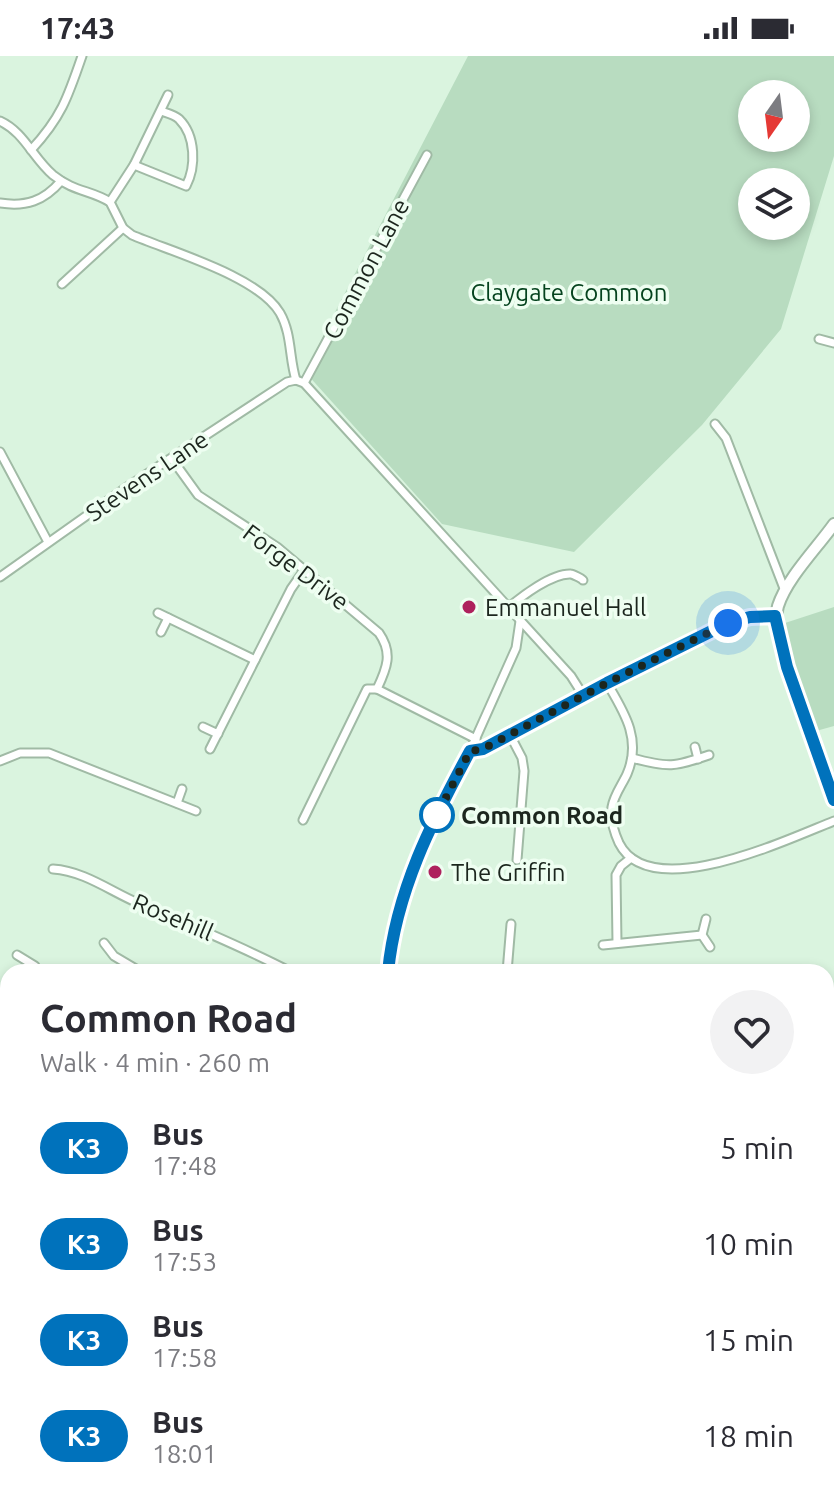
<!DOCTYPE html>
<meta charset="utf-8">
<style>
body{margin:0;font-family:Ubuntu,sans-serif;background:#f2f2f3;color:#2b2b33;height:100vh;display:flex;flex-direction:column;font-size:30px;white-space:nowrap}
*{box-sizing:border-box;margin:0}
p{font-size:26px;color:#7c7c81}
.icon{flex:none;width:44px;height:44px;fill:none;stroke:currentColor;stroke-width:2;stroke-linecap:round;stroke-linejoin:round}
.map{position:relative;flex:1;overflow:hidden}
.panel{position:absolute;left:0px;top:908px;width:834px;height:538px;display:flex;flex-direction:column;background:#fff;border-radius:24px 24px 0 0;box-shadow:0 4px 12px #0003}
.panel>*{flex:none}
.badge{padding:0 16px;border-radius:26px;font-size:28px;line-height:52px}
.needle{width:52px;rotate:194deg}
.buttons{position:absolute;left:738px;top:24px;display:grid;gap:16px}
.buttons a{display:grid;place-items:center;width:72px;height:72px;border-radius:50%;background:#fff;box-shadow:0 4px 12px #0003;font-size:40px}
.you{position:absolute;width:40px;height:40px;margin:-20px;border:6px solid #fff;border-radius:50%;background:#1a73e8;box-shadow:0 0 0 12px #1a73e833}
.map>.badge{position:absolute;translate:-50% -50%;box-shadow:0 0 0 4px #fff}
.round{display:grid;place-items:center;flex:none;width:84px;height:84px;border-radius:42px;background:#f2f2f3}
.summary{display:flex;align-items:center;justify-content:space-between;height:136px;padding:0 40px}
h1{font-size:38px;font-weight:700;line-height:60px}
ul{padding:0;list-style:none}
li{display:flex;align-items:center;gap:24px;height:96px;padding:0 40px}
li div{flex:1}
li b{display:block;font-size:30px}
li em{font-style:normal}
li .badge{min-width:88px;font-weight:700;text-align:center}
.status{display:flex;justify-content:space-between;align-items:center;height:56px;padding:0 40px;background:#fff;direction:ltr}
.status svg{height:22px;fill:currentColor}
.map>svg:first-child{display:block}
</style>
<div class="status"><b>17:43</b><svg viewBox="0 0 49 12"><path d="M0 12V9h3v3zM5 12V6h3v6zM10 12V3h3v9zM15 12V0h3v12zM26 1h20v11H26zM47 4h2v5h-2z"/></svg></div>
<div class="map">
<svg width="834" height="1445" viewBox="0 0 834 1445">
<rect width="100%" height="100%" fill="#daf4df"/>
<g fill="#b8dcc0" fill-rule="evenodd">
<path d="M 468,0 L 834,0 L 834,100 L 781,273 L 702,369 L 574,496 L 442,468 L 306,317 L 334,258 ZM 752,38 L 796,38 L 796,82 L 752,82 ZM 752,126 L 796,126 L 796,170 L 752,170 Z"/>
<path d="M 834,551 L 834,670 L 816,675 L 802,636 L 785,567 Z"/>
<path d="M 8,1212 L 8,1438 L 15,1438 L 12,1445 L 0,1445 L 0,1215 Z"/>
</g>
<g fill="none" stroke-linecap="round" stroke-linejoin="round">
<g stroke="#a0baa5" stroke-width="11">
<g id="street">
<path d="M 0,65 C 24,76 33,102 53,119 C 74,136 91,134 110,146 L 123,172 L 132,179 C 172,196 258,220 280,257 C 292,278 289,302 296,324"/>
<path d="M 31,94 C 61,62 68,41 82,0"/>
<path d="M 134,109 L 186,130 C 196,111 196,80 179,63 C 175,59 167,57 161,55"/>
<path d="M 110,146 L 134,109 L 168,39"/>
<path d="M 0,147 C 26,151 44,145 61,125"/>
<path d="M 62,228 L 123,172"/>
<path d="M 819,283 L 834,287"/>
<path d="M 296,324 L 304,327 L 571,620 L 583,639"/>
<path d="M 304,327 L 427,99"/>
<path d="M 715,368 L 726,382 L 785,535"/>
<path d="M 0,396 L 48,486"/>
<path d="M 172,403 L 198,439 L 277,491 L 379,577 C 393,597 387,612 377,633"/>
<path d="M 0,521 L 127,431 L 287,326 L 296,324"/>
<path d="M 508,552 C 522,540 552,517 571,518 C 572,518 583,523 583,524"/>
<path d="M 158,557 L 255,604"/>
<path d="M 161,576 L 168,562"/>
<path d="M 607,627 C 624,656 642,683 627,718 C 622,729 614,739 612,751 C 610,763 614,776 619,787 C 650,849 788,783 834,765"/>
<path d="M 203,671 L 218,678"/>
<path d="M 510,679 L 522,702 L 524,715 L 517,804"/>
<path d="M 695,691 L 698,703"/>
<path d="M 210,693 L 291,533 L 305,513"/>
<path d="M 470,695 L 516,592 L 520,565"/>
<path d="M 632,702 C 669,712 674,711 709,699"/>
<path d="M 0,705 L 20,697 L 49,697 L 196,755"/>
<path d="M 177,747 L 182,733"/>
<path d="M 303,764 L 367,633 L 377,633 L 476,683"/>
<path d="M 53,813 C 84,815 110,835 138,847 C 190,869 241,890 291,916"/>
<path d="M 706,863 L 702,879 L 710,891"/>
<path d="M 104,887 L 114,900 L 141,916"/>
<path d="M 617,887 L 616,819 L 621,810 L 631,802"/>
<path d="M 603,889 L 702,879"/>
<path d="M 17,899 L 35,910"/>
<path d="M 507,916 L 511,868"/>
<path d="M 0,952 L 8,941"/>
<path d="M 826,1049 L 834,1001"/>
<path d="M 826,1300 L 834,1299"/>
<path d="M 183,1438 L 184,1445"/>
<path d="M 754,1438 L 773,1445"/>
<path d="M 23,1445 L 25,1438"/>
<path d="M 326,1445 L 328,1438"/>
</g>
</g>
<g stroke="#a0baa5" stroke-width="14">
<g id="secondary">
<path d="M 834,468 C 817,492 787,522 778,550 C 769,578 821,710 834,744"/>
<path d="M 388,916 C 396,835 432,766 470,695 L 483,693 L 704,577 L 750,561 L 775,560"/>
<path d="M 826,994 L 834,994"/>
<path d="M 0,1119 L 8,1121"/>
</g>
</g>
<use href="#street" stroke="#fff" stroke-width="7"/>
<use href="#secondary" stroke="#fff" stroke-width="10"/>
</g>
<g fill="none" stroke-linecap="round" stroke-linejoin="round">
<g stroke="#fff" stroke-width="18">
<path id="line" d="M 388,916 C 396,835 432,765 470,695 L 483,693 L 607,627 L 728,567 L 750,561 L 775,560 L 787,611 L 834,744"/>
</g>
<use href="#line" stroke="#0072bc" stroke-width="12"/>
<path stroke="#1c261e" stroke-width="8" stroke-dasharray="0 14.4" d="M 437,759 L 435,763 L 470,695 L 483,693 L 607,627 L 728,567"/>
</g>
<g fill="#ae215d" stroke="#eefef1" stroke-width="3">
<circle cx="469" cy="551" r="8"/>
<circle cx="435" cy="816" r="8"/>
</g>
<circle fill="#fff" stroke="#0072bc" stroke-width="4" cx="437" cy="759" r="16"/>
<g text-anchor="middle" dominant-baseline="central" stroke-width="7" stroke-linejoin="round" paint-order="stroke">
<g font-size="24" fill="#1c261e" stroke="#eefef1">
<text transform="translate(366 213) rotate(-62)">Common Lane</text>
<text transform="translate(147 420) rotate(-34)">Stevens Lane</text>
<text transform="translate(296 511) rotate(37)">Forge Drive</text>
<text transform="translate(173 861) rotate(23)">Rosehill</text>
</g>
<g font-size="24" fill="#05431e" stroke="#eefef1">
<text x="569" y="236">Claygate Common</text>
</g>
<g font-size="24" fill="#1c261e" stroke="#eefef1" text-anchor="start">
<text x="485" y="551">Emmanuel Hall</text>
<text x="451" y="816">The Griffin</text>
</g>
<g font-size="24" font-weight="bold" fill="#1c261e" stroke="#eefef1" text-anchor="start">
<text x="461" y="759">Common Road</text>
</g>
</g>
</svg>
<div class="buttons">
<a><svg class="needle" viewBox="-14 -14 28 28"><path d="M0-13l5 13h-10z" fill="#e53935"/><path d="M0 13l5-13h-10z" fill="#7c7c81"/></svg></a>
<a><svg class="icon" aria-label="layers" viewBox="0 0 24 24"><path d="M12 4l9 5-9 5-9-5zM3 14l9 5 9-5"/></svg></a>
</div>
<div class="you" style="left:728px;top:567px"></div>
<section class="panel">
<div class="summary"><div><h1>Common Road</h1><p>Walk · 4 min · 260 m</p></div><a class="round"><svg class="icon" aria-label="heart" viewBox="0 0 24 24"><path d="M12 20l-8-8c-3-5 5-10 8-4 3-6 11-1 8 4z"/></svg></a></div>
<ul>
<li><span class="badge" style="background:#0072bc;color:#fff">K3</span><div><b>Bus</b><p>17:48</p></div><em>5 min</em></li>
<li><span class="badge" style="background:#0072bc;color:#fff">K3</span><div><b>Bus</b><p>17:53</p></div><em>10 min</em></li>
<li><span class="badge" style="background:#0072bc;color:#fff">K3</span><div><b>Bus</b><p>17:58</p></div><em>15 min</em></li>
<li><span class="badge" style="background:#0072bc;color:#fff">K3</span><div><b>Bus</b><p>18:01</p></div><em>18 min</em></li>
</ul>
</section>
</div>
